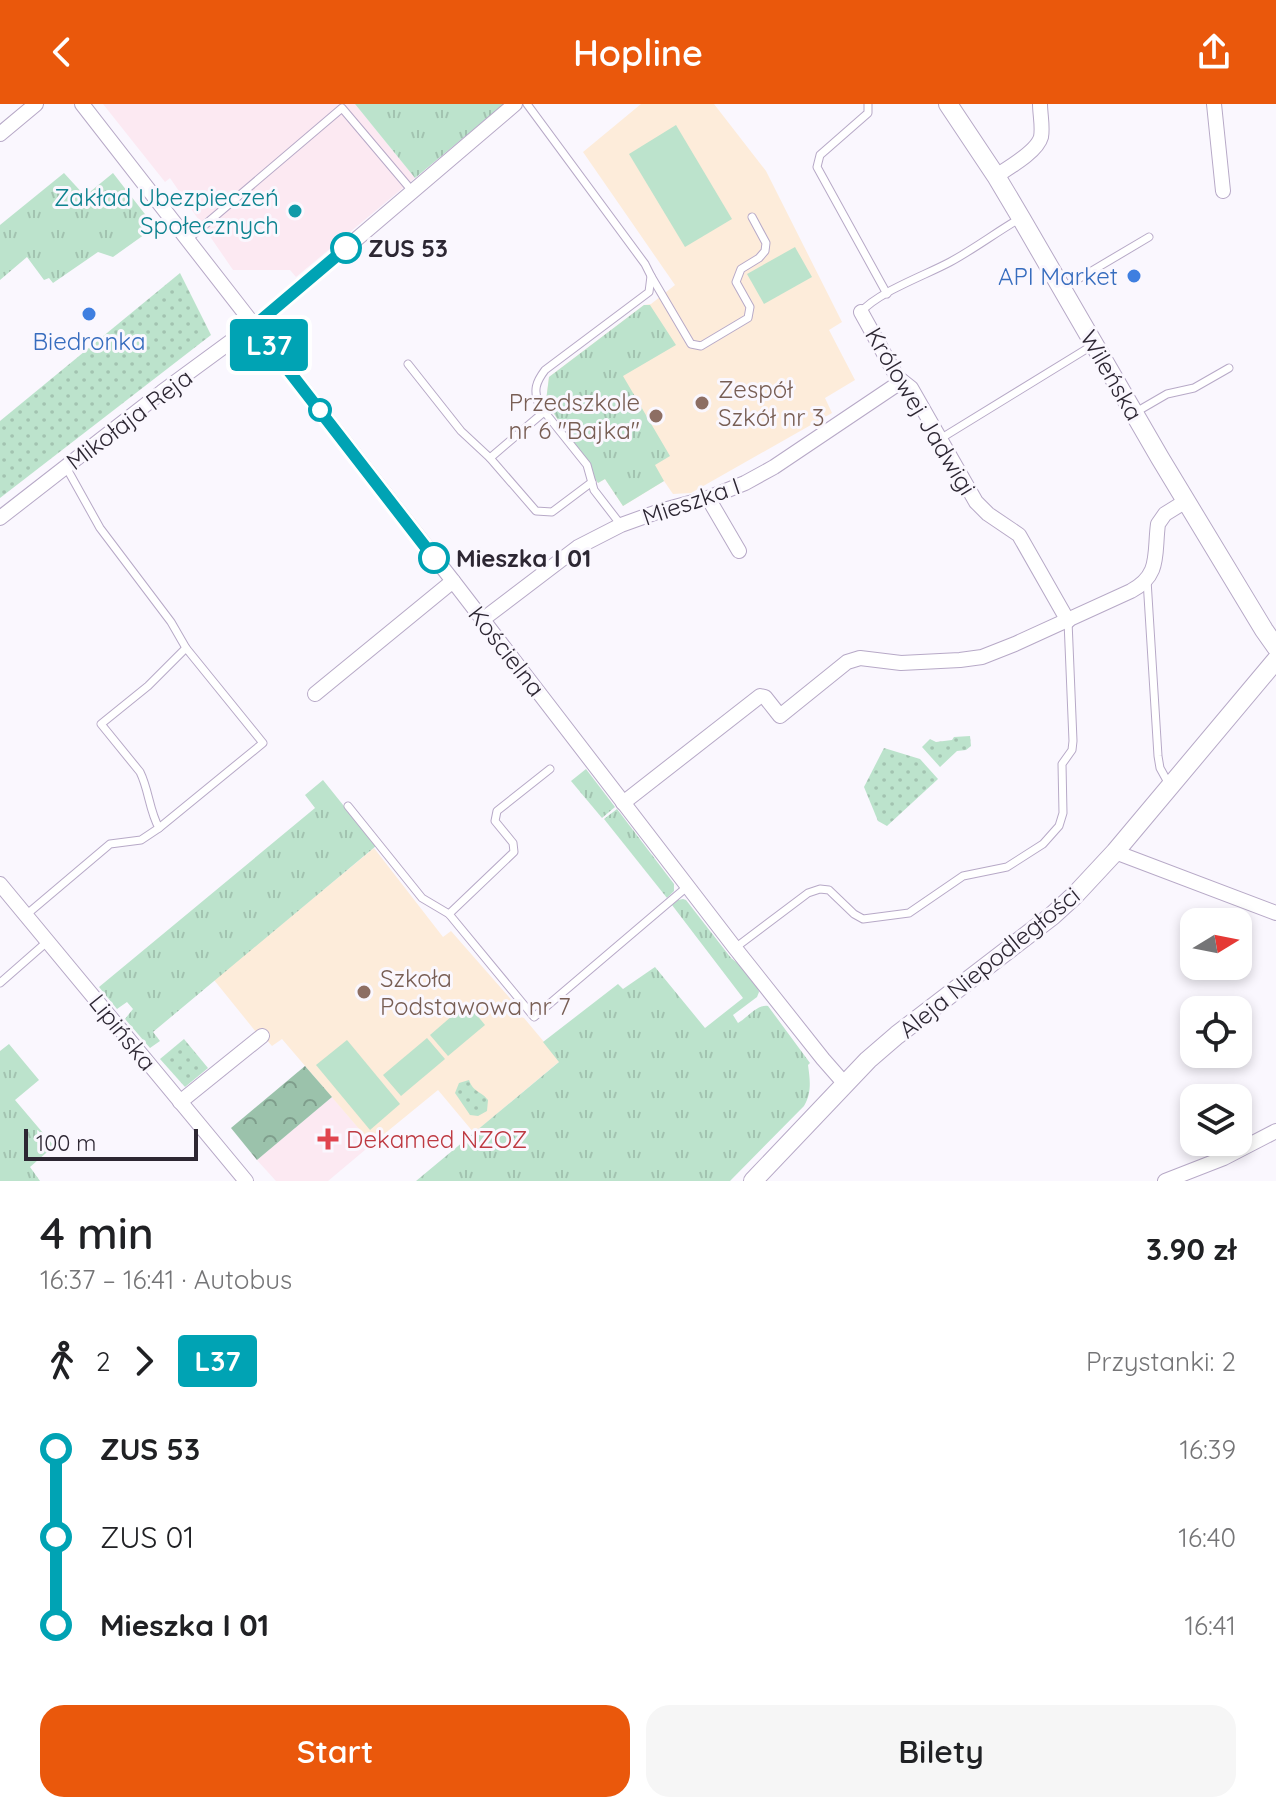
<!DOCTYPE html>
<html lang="pl">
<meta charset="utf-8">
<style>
body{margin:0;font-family:Quicksand,sans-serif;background:#f6f6f6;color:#202124;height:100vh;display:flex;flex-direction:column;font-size:30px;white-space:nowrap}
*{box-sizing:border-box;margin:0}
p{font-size:26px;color:#757577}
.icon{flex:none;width:44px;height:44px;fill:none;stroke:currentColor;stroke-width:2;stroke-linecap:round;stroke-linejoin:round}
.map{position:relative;height:1077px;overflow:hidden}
.details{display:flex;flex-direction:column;background:#fff;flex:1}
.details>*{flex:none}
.badge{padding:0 16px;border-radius:6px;font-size:28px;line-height:52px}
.needle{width:52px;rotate:80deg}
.buttons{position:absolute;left:1180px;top:804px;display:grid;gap:16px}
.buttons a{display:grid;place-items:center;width:72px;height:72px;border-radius:16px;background:#fff;box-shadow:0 4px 12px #0003;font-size:40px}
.scale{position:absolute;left:24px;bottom:20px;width:174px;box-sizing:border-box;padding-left:8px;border:4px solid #2d2733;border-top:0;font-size:22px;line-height:28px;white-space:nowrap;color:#2d2733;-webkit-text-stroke:6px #faf7fe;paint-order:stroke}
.map>.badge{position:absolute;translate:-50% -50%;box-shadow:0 0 0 4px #fff}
.legs{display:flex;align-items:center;gap:12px;height:88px;padding:0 40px;font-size:26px}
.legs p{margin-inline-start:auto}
.summary{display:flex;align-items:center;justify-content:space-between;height:136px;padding:0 40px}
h1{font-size:44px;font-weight:600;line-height:60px}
.primary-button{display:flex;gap:16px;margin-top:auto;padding:16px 40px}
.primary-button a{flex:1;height:92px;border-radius:24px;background:#ea580c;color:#fff;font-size:32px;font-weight:600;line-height:92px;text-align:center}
.primary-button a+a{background:#f6f6f6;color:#202124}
ul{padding:0 40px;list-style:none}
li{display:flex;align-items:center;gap:28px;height:88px;font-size:30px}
li i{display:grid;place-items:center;width:12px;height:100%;margin:0 10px;background:currentColor}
li i::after{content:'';width:20px;height:20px;margin:-10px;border:6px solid;border-radius:50%;background:#fff}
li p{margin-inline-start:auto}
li:first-child i{background:linear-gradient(#0000 50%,currentColor 0)}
li:last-child i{background:linear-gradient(currentColor 50%,#0000 0)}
header{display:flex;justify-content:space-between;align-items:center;height:104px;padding:0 40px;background:#ea580c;color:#fff;font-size:36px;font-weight:600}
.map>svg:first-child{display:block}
</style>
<header><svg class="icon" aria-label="back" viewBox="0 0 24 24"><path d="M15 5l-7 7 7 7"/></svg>Hopline<svg class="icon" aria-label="share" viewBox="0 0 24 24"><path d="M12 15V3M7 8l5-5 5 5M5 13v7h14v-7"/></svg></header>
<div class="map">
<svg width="1276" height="1077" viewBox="0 0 1276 1077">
<defs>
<pattern id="grass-tufts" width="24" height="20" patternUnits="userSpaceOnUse" patternTransform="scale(2)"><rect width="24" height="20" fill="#bce3cc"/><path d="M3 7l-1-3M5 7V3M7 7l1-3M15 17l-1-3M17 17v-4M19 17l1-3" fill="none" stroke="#a2c3b0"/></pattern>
<pattern id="forest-crowns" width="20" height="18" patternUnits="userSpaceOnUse" patternTransform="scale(2)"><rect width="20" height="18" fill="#9bc2ab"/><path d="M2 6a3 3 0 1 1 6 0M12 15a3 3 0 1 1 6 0" fill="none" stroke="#7f9e8c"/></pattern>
<pattern id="park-dots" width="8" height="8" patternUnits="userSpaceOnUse" patternTransform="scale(2)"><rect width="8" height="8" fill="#bce3cc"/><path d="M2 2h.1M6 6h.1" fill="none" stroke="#a2c3b0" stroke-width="1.8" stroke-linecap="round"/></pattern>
</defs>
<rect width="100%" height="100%" fill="#faf7fe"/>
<g fill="#fce9f2">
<path d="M 103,0 L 355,0 L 415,74 L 296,173 L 290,166 L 233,166 L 170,74 L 165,78 Z"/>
<path d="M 332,993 L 372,1040 L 328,1077 L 276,1077 L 257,1056 Z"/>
</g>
<g fill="#fdecda">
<path d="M 641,0 L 714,0 L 766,67 L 842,218 L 829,226 L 855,276 L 825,294 L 832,309 L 691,389 L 673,390 L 664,377 L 623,402 L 605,375 L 598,379 L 546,297 L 549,273 L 644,201 L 651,200 L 675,181 L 583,48 Z"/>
<path d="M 374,744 L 443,833 L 451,827 L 515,900 L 512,910 L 524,914 L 560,957 L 474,1029 L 438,986 L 372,1040 L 282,935 L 272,942 L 265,934 L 256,928 L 214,876 Z"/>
</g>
<g fill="url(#grass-tufts)">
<path d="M 355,0 L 504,0 L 415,74 Z"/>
<path d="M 64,69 L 85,92 L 113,69 L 155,123 L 113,153 L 98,148 L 53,179 L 49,174 L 44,176 L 27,153 L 0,176 L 0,121 Z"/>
<path d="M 644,201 L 650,201 L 676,241 L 623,272 L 670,352 L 655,361 L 664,377 L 623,402 L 605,375 L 598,379 L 546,297 L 549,273 Z"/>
<path d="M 586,665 L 615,703 L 602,714 L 571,677 Z"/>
<path d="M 323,676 L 376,742 L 153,928 L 160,937 L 150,944 L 125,915 L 133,905 L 127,898 L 117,905 L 99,883 L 315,704 L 305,691 Z"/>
<path d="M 617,705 L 674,780 L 674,787 L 667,794 L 604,715 Z"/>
<path d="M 683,795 L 686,796 L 731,854 L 744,864 L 758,884 L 759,888 L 757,893 L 733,911 L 738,919 C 747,914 757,900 768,902 L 810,959 L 808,961 C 810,975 812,989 804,1002 L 730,1077 L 416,1077 L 559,958 L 543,938 L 618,880 L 623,885 L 655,863 L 705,924 L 743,894 L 672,801 L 678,796 Z"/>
<path d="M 9,940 L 39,976 L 15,996 L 54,1042 L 30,1063 L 40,1077 L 0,1077 L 0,947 Z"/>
</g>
<path fill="url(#forest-crowns)" d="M 305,962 L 332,993 L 257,1056 L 231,1024 Z"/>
<g fill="url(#park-dots)">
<path d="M 180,169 L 211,231 L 0,394 L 0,317 Z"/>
<path d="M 970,632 L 971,642 L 966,646 L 957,647 L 940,663 L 922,643 L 930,635 L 936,638 L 952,636 L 954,633 Z"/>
<path d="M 884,644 L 920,655 L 938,675 L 887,722 L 878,717 L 864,683 Z"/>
<path d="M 184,935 L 208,964 L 185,983 L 160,955 Z"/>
<path d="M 469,976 C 473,988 481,987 488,996 L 487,1007 L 478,1012 L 470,1011 L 455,989 L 459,979 Z"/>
</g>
<g fill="#bce3cc">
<path d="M 676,21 L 732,115 L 685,143 L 629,50 Z"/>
<path d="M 795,143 L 812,173 L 764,200 L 747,170 Z"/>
<path d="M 467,899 L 485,921 L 448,952 L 430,931 Z"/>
<path d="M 427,934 L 445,955 L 401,992 L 383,971 Z"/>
<path d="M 347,936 L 400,1000 L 370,1026 L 316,961 Z"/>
</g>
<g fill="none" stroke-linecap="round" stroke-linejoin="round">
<g stroke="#b7a9c7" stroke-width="9">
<g id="lane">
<path d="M 527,0 L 645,160 L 651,172 L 649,188 L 545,266 C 536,278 533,286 539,301 L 587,361 L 594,386 L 621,421"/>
<path d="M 868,0 L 868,9 L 820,51 L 817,63 L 887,190"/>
<path d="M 187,136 L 342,4 L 413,88"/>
<path d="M 651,172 L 691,240 L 701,242 L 748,214 L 750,203 L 736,178 L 741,165 L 759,154 L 765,147 L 766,139 L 752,113"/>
<path d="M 1063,184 L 1149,133"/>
<path d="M 861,208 C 878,188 926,171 950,158 C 974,145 995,129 1019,115"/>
<path d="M 408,260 L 461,327 L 490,354 L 536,407 L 552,408 L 592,378"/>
<path d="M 1136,308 L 1167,290 L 1194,284 L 1229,264"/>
<path d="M 940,335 L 1093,241"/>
<path d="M 490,354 L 544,308"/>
<path d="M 66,363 L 100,424 L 171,518 L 186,544 L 263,639 L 159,724"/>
<path d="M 1147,476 L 1158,652 L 1160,664 L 1170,682"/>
<path d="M 348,702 L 422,794 L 449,810 L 534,913 L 688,782"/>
<path d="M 449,810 L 514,748 L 513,739 L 495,717 L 497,707 L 550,665"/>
<path d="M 26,811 L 110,740 L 141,736 L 159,724 C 149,706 149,686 140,668 L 101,620 L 148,582 L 186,544"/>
<path d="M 735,844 L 808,789 L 820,785 L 829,786 L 854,810 L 863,815 L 909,809 L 963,772 L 1007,763 L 1043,740 L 1059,722 L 1063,709 L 1062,660 L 1072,646 L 1073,637 L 1068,517"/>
<path d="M 0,879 L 48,837"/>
</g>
</g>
<g stroke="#b7a9c7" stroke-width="16">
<g id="street">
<path d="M 82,0 L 453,477 L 735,844 L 823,955 L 844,979"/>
<path d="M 1214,0 L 1223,87"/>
<path d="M 0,30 L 36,0"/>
<path d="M 996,72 C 1008,64 1037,48 1041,33 C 1043,23 1040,10 1040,0"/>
<path d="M 861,208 L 897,273 L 911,284 L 976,398 L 988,410 L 1019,431 L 1068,517"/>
<path d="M 708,394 L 739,447"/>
<path d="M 0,414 L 162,288 L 271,208 L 515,0"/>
<path d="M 482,516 L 578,443 L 621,421 L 660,407 L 708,394 L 745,379 L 774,363 L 902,277"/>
<path d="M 315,590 L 453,477"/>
<path d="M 623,699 L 760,592 L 765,593 L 780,612 L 847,558 L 860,554 L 901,559 L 960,556 L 982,553 L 1015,540 L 1131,487 C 1161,471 1154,450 1158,420 L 1165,410 L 1186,397"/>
<path d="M 1115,748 L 1276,809"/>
<path d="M 0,780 L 246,1077"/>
<path d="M 180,998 L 262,932"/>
<path d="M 1165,1077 L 1224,1054 L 1276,1027"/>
</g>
</g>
<g stroke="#b7a9c7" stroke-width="20">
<g id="secondary">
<path d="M 948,0 L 996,72 L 1021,114 L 1160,354 L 1264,526 L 1276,543"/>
<path d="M 753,1077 L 868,956 L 897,931 L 1052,812 L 1075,791 L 1115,748 L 1276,556"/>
</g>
</g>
<use href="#lane" stroke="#fff" stroke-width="7"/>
<use href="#street" stroke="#fff" stroke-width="14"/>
<use href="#secondary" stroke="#fff" stroke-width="18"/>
</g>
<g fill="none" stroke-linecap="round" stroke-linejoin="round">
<g stroke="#fff" stroke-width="18">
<path id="line-1" d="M 346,144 L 254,222 L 434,454"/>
</g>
<use href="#line-1" stroke="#00a3b4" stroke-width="12"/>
</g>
<circle fill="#0f9aa8" stroke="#faf7fe" stroke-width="3" cx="295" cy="107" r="8"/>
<g fill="#fff" stroke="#00a3b4" stroke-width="4">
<circle cx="346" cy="144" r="14"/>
<circle cx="320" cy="306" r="10"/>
<circle cx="434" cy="454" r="14"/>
</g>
<g fill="#3f7fe0" stroke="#faf7fe" stroke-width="3">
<circle cx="1134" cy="172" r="8"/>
<circle cx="89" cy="210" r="8"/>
</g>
<g fill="#8d6e63" stroke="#faf7fe" stroke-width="3">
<circle cx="702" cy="299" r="8"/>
<circle cx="656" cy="312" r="8"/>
<circle cx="364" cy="888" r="8"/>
</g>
<path fill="#e0444e" stroke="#faf7fe" stroke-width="3" d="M324 1023h8v8h8v8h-8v8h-8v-8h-8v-8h8z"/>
<g text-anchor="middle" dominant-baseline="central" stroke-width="6" stroke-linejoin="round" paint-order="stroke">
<g font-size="24" fill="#0d838f" stroke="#faf7fe" text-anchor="end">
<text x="279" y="93">Zakład Ubezpieczeń<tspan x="279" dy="28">Społecznych</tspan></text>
</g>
<g font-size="24" font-weight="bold" fill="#2d2733" stroke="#faf7fe" text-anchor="start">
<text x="368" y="144">ZUS 53</text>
<text x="456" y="454">Mieszka I 01</text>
</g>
<g font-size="24" fill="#366cbe" stroke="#faf7fe" text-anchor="end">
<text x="1118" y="172">API Market</text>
<text x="89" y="237" text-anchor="middle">Biedronka</text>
</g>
<g font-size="24" fill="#2d2733" stroke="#faf7fe">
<text transform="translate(1112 271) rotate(60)">Wileńska</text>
<text transform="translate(921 307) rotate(59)">Królowej Jadwigi</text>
<text transform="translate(129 315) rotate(-37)">Mikołaja Reja</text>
<text transform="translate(691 397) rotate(-19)">Mieszka I</text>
<text transform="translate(507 547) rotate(52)">Kościelna</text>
<text transform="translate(989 858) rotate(-39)">Aleja Niepodległości</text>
<text transform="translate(123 928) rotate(51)">Lipińska</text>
</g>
<g font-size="24" fill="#785e54" stroke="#faf7fe" text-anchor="start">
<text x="718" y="285">Zespół<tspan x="718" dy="28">Szkół nr 3</tspan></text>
<text x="640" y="298" text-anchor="end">Przedszkole<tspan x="640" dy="28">nr 6 "Bajka"</tspan></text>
<text x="380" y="874">Szkoła<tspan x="380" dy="28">Podstawowa nr 7</tspan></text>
</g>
<g font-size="24" fill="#be3a42" stroke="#faf7fe" text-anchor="start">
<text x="346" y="1035">Dekamed NZOZ</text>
</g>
</g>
</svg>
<div class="buttons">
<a><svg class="needle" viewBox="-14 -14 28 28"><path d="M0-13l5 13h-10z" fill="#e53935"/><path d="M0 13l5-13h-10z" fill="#757577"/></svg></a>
<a><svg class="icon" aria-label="locate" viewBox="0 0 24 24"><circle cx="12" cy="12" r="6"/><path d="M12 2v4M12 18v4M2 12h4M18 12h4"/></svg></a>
<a><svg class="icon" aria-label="layers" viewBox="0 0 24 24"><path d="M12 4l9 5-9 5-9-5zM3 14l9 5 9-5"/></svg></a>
</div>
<div class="scale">100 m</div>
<b class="badge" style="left:269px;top:241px;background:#00a3b4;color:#fff">L37</b>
</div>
<section class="details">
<div class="summary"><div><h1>4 min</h1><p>16:37 – 16:41 · Autobus</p></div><b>3.90 zł</b></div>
<div class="legs"><svg class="icon" aria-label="walk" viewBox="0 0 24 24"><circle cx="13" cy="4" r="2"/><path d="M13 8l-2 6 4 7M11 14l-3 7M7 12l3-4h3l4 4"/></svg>2<svg class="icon" aria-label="forward" viewBox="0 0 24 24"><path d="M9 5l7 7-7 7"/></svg><b class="badge" style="background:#00a3b4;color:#fff">L37</b><p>Przystanki: 2</p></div>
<ul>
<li><i style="color:#00a3b4"></i><b>ZUS 53</b><p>16:39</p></li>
<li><i style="color:#00a3b4"></i><span>ZUS 01</span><p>16:40</p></li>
<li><i style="color:#00a3b4"></i><b>Mieszka I 01</b><p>16:41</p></li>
</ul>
<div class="primary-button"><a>Start</a><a>Bilety</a></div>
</section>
